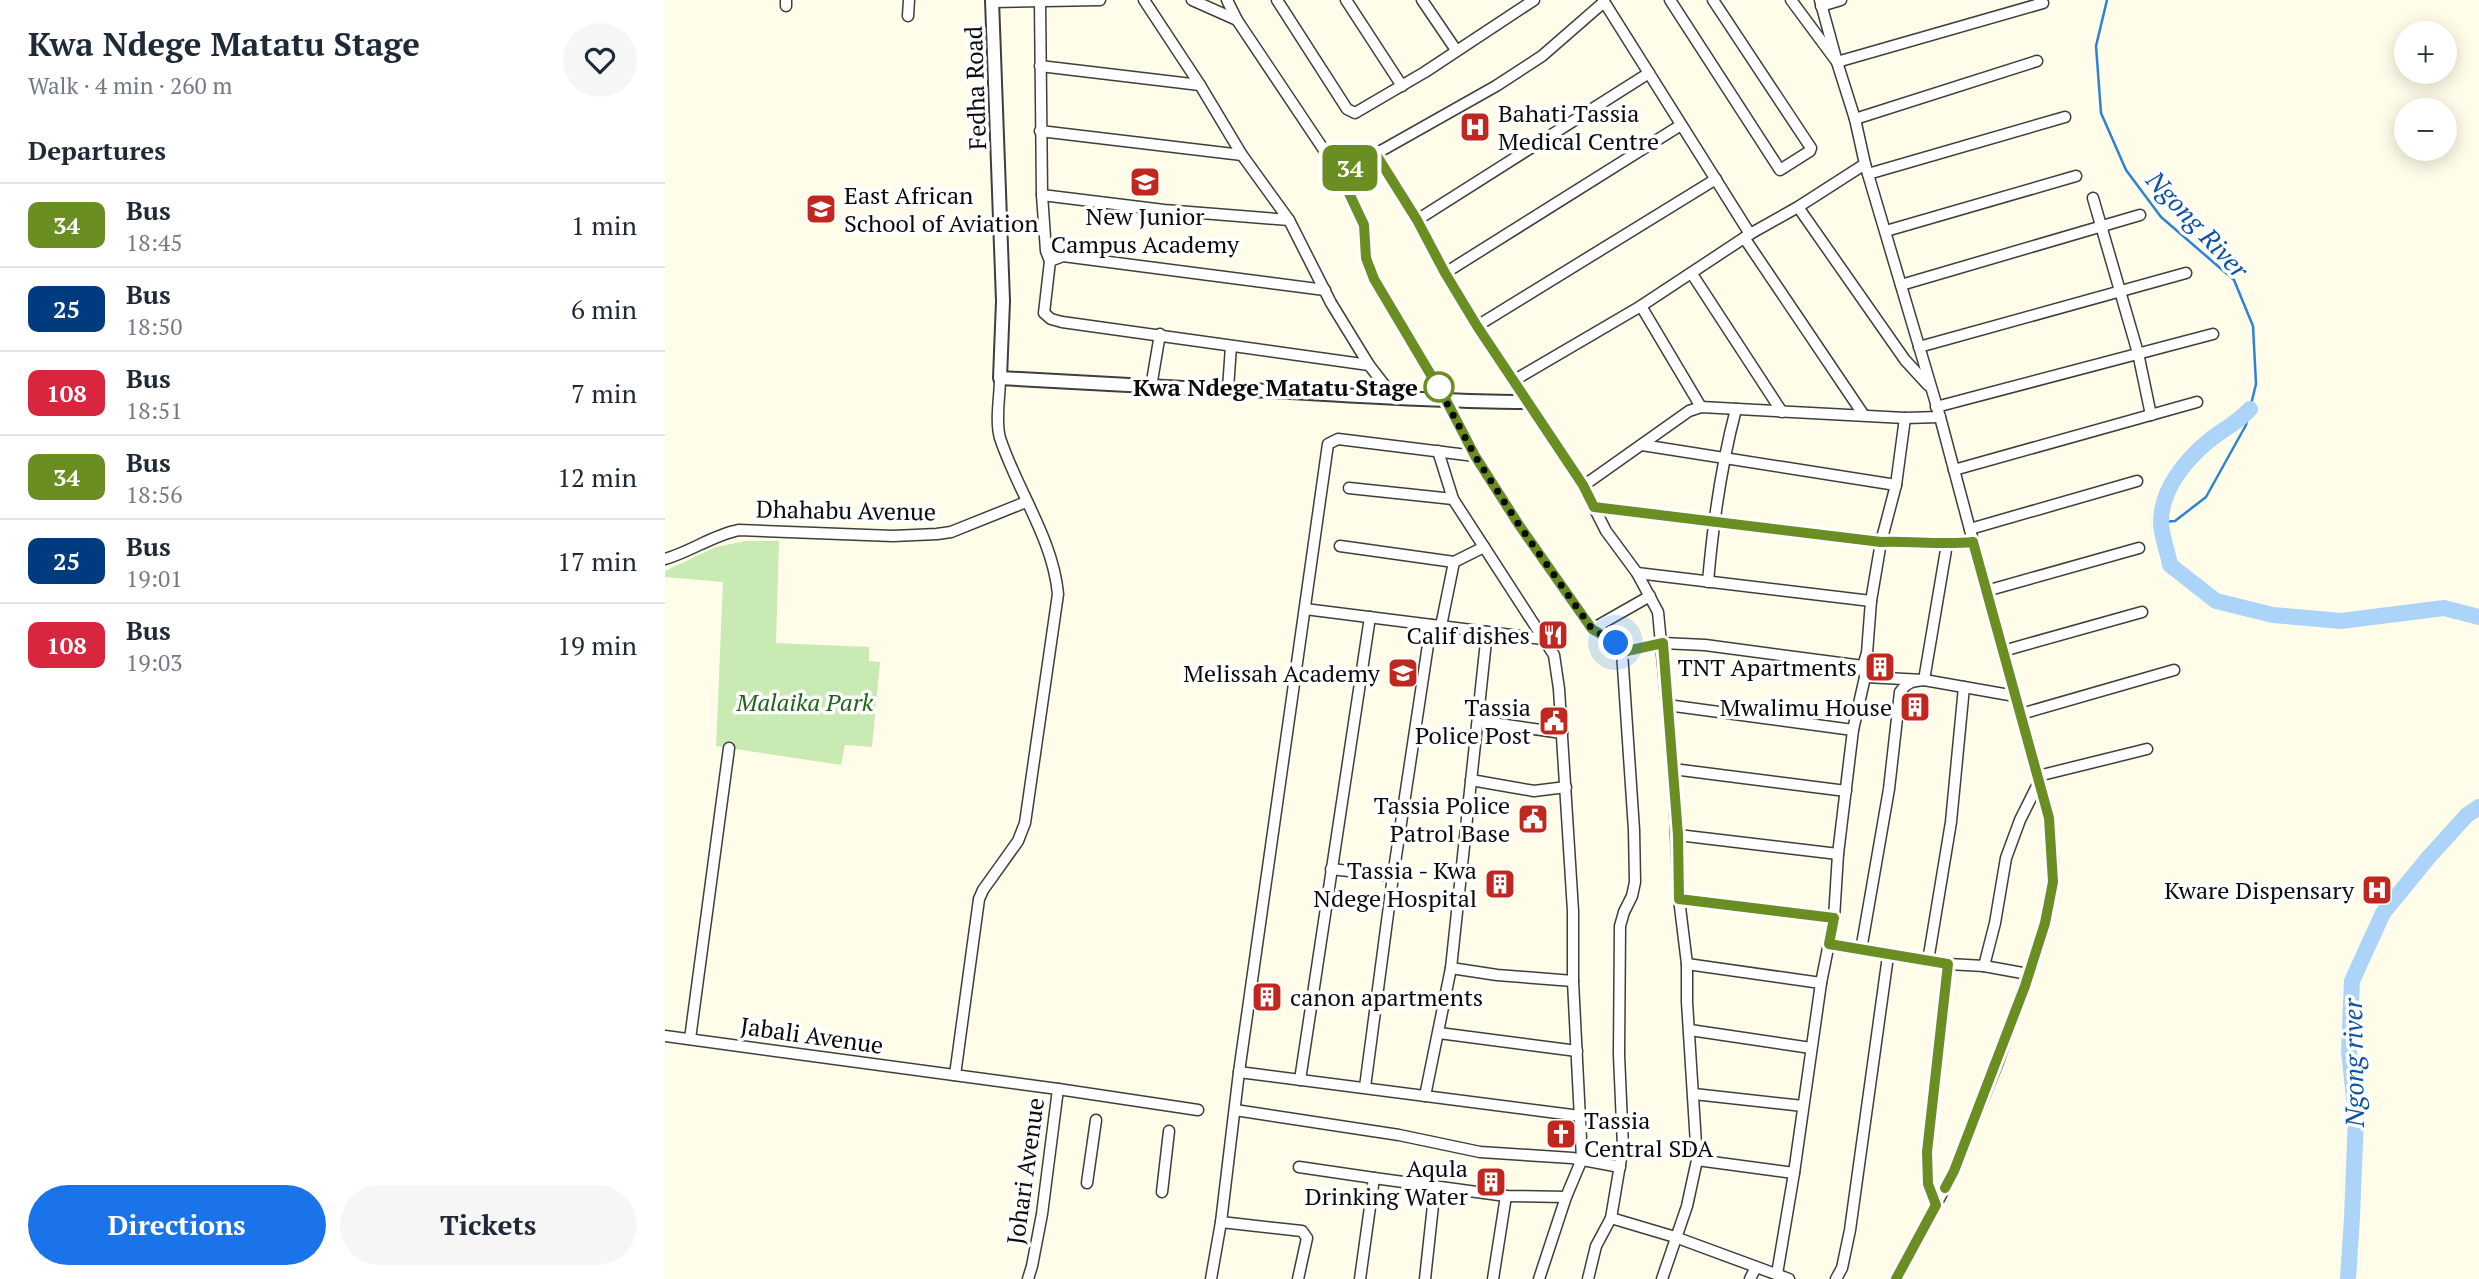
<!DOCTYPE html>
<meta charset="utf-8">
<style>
body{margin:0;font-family:"PT Serif",serif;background:#f6f6f7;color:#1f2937;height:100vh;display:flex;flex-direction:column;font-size:26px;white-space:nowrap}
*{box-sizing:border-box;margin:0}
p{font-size:23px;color:#747a83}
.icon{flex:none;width:38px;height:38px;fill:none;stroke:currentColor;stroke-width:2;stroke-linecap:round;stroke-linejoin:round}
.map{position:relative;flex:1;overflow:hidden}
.panel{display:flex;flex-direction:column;background:#fff;width:665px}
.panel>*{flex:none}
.badge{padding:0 14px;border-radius:10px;font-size:24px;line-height:46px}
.controls{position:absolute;left:1729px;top:21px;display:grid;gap:14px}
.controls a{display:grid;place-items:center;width:63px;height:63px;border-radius:50%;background:#fff;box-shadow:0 4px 18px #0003;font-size:35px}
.you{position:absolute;width:35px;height:35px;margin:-18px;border:5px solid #fff;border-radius:50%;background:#1a73e8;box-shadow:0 0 0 10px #1a73e833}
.map>.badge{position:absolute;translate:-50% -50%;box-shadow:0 0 0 4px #fff}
h2{padding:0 28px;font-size:26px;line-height:63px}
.round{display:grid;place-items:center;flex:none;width:74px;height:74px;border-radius:37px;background:#f6f6f7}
.headline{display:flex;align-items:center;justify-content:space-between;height:119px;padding:0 28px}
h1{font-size:33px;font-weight:600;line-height:52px}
.action{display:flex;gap:14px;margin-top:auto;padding:14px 28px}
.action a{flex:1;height:80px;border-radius:42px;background:#1a73e8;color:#fff;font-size:28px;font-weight:600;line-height:80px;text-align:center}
.action a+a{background:#f6f6f7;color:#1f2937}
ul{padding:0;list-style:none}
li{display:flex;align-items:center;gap:21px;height:84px;padding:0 28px;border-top:2px solid #e0e1e3}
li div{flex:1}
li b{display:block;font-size:26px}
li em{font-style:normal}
li .badge{min-width:77px;font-weight:700;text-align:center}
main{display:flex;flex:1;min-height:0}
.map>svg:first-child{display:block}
</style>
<main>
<section class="panel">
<div class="headline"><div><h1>Kwa Ndege Matatu Stage</h1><p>Walk · 4 min · 260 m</p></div><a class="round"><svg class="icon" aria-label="heart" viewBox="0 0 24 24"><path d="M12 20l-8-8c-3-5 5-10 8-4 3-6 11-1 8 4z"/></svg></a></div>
<h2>Departures</h2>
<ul>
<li><span class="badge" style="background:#6b8e23;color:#fff">34</span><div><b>Bus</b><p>18:45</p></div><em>1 min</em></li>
<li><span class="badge" style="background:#003b80;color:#fff">25</span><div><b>Bus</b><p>18:50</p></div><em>6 min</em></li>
<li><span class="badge" style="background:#d7263d;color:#fff">108</span><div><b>Bus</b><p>18:51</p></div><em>7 min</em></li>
<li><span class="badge" style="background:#6b8e23;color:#fff">34</span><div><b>Bus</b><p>18:56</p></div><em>12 min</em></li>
<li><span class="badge" style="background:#003b80;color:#fff">25</span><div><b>Bus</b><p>19:01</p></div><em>17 min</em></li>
<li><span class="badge" style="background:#d7263d;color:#fff">108</span><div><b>Bus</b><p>19:03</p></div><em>19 min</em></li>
</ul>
<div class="action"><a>Directions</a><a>Tickets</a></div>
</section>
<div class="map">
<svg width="1814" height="1279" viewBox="0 0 1814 1279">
<rect width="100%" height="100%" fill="#fffde9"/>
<path fill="#c9eab2" d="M 81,541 L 114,541 L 111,643 L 204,647 L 204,661 L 215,662 L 207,747 L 180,745 L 176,765 L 51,746 L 58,582 L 0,577 L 0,571 L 51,547 Z"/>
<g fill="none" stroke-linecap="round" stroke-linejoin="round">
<path stroke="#2f81d3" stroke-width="2.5" d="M 1442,0 L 1431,46 L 1436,113 L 1461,170 L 1496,217 L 1569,280 L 1588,326 L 1591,384 L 1581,425 L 1541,497 L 1510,521 L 1496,522"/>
<g stroke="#acd4f9" stroke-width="16">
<path d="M 1585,409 C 1570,425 1561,427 1546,439 C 1521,459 1496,489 1496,522 C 1496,536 1503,552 1505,565 L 1551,601 L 1608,615 L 1676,621 L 1779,608 L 1814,617"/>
<path d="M 1683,1279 L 1687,1217 L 1691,1118 L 1684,1051 L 1687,981 L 1718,913 L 1763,858 L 1802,815 L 1814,807"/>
</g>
<g stroke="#3e3e3e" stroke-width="13">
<g id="minor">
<path d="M 479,0 L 535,85 L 577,155 L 624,220 L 666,303 L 704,365 L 728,396"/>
<path d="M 527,0 L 572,20"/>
<path d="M 562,0 L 572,20 L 675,174 L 699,225 L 701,258 L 709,279 L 782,402 L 810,456 L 854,525 L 927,629 L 951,643 L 957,652 L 969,830 L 970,882 L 967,896 L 959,912 L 955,926 L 954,1055 L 958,1147 L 946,1218 L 931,1246 L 923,1279"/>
<path d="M 612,0 L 682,109 L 690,113 L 760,72 L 869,0"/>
<path d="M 681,0 L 737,86"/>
<path d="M 757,0 L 791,50"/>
<path d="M 938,0 L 1085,234"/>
<path d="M 1005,0 L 1115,170 L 1145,151 L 1146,148 L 1048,0"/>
<path d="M 1126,0 L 1172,62 L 1190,119 L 1200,164 L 1275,417 L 1340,661 L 1373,776 L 1384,818 L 1388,861 L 1388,882 L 1380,923 L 1333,1062 L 1289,1171 L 1231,1279"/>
<path d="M 1155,0 L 1172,62 L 1378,3"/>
<path d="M 375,1 L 377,195 L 499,210 L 624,220"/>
<path d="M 327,2 L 435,0"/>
<path d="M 121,6 L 121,0"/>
<path d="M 1156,6 L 1176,0"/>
<path d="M 243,16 L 244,0"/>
<path d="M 375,66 L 535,85"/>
<path d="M 1190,119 L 1372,61"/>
<path d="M 375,131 L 577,155"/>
<path d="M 710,153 L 752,220 L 780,273 L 812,326 L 918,486 L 941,531 L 972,573 L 993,612 L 1008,769 L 1014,899 L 1022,964 L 1022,1002 L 1032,1160 L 1022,1206 L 997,1279"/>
<path d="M 675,174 L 831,86 L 877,56 L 939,2"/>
<path d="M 1203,174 L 1400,117"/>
<path d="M 377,195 L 381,251 L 385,261"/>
<path d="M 1428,198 L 1473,353 L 1486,415"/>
<path d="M 1133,207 L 1240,360 L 1263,385"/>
<path d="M 752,220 L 984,73"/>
<path d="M 1221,231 L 1411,176"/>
<path d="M 1080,239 L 1198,414"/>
<path d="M 780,273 L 1016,125"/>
<path d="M 1027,274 L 1117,412"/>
<path d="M 1236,285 L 1475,215"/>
<path d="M 660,290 L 398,256 L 385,261 L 379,313 L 386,319 L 397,322 L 704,365"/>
<path d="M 976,306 L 1036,407"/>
<path d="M 812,326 L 1051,179"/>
<path d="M 1254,347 L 1521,273"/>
<path d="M 848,381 L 976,306 L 1085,234 L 1133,207 L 1200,164"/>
<path d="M 486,387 L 495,334"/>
<path d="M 563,389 L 566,346"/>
<path d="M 1271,407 L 1548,334"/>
<path d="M 977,445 L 1231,485"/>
<path d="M 773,451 L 788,499 L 889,655 L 894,689 L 908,911 L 908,981 L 917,1159 L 901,1197 L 874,1279"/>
<path d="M 1289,470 L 1532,402"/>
<path d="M 918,486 L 1024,411 L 1036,407 L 1240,418 L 1275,417"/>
<path d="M 684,488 L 788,499"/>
<path d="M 929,507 L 1216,542 C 1247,541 1278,545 1308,542"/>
<path d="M 1305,529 L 1472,481"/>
<path d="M 675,546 L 789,562"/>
<path d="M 0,559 C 25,552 48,535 74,530 L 228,536 L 272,534 L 286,532 L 361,502"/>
<path d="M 972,573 L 1206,601"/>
<path d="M 1043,582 C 1048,523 1056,466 1071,409"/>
<path d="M 1321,591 L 1474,548"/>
<path d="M 640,609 L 878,639"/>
<path d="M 776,626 L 789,562 L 819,547"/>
<path d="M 927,629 L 985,596"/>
<path d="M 1338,651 L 1477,612"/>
<path d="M 957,652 L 997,643 L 1040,645 L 1198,666"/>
<path d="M 1200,677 L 1259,680 L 1282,544"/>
<path d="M 1002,705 L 1188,730"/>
<path d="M 1356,714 L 1509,670"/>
<path d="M 813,721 L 897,733"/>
<path d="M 1008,769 L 1181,791"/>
<path d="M 1373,776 L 1482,749"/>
<path d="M 806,780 L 869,791 L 901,787"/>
<path d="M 1013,835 L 1173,854"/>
<path d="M 666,869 L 728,876"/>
<path d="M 1014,899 L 1169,918"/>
<path d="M 1164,944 L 1283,964 L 1319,966 L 1330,923 L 1341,858 L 1355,820 L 1374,782"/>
<path d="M 1196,950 L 1224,789 L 1235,692 C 1242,682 1248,681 1259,680 L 1350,696"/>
<path d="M 1263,961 L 1286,822 L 1299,687"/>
<path d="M 1022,964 L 1156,983"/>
<path d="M 1319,966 L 1363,974"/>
<path d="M 786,968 L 832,975 L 908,981"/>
<path d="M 1025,1030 L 1146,1048"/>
<path d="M 774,1033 L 912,1051"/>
<path d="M 0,1036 L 393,1089 L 377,1214 L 367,1266 L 363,1279"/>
<path d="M 25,1039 L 64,748"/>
<path d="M 574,1072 L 915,1116"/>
<path d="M 290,1075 L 314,899 L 318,890 L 353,841 L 360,823 L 393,594 C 388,539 352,490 335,438 C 330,420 335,397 335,378"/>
<path d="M 635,1080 L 705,617"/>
<path d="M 700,1087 L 728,876 L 766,625"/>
<path d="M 393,1089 L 533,1110"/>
<path d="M 1029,1094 L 1138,1106"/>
<path d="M 760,1096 L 786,968 L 822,632"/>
<path d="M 570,1110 L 734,1135 L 815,1152 L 907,1158 L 955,1167"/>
<path d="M 1032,1160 L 1129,1173 L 1156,983 L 1169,918 L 1173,854 L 1188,730 L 1200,677 L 1198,666 L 1202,653 L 1206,601 L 1216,542 L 1231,485 L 1240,418"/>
<path d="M 634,1167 L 709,1178"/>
<path d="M 422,1183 L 431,1120"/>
<path d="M 497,1192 L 504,1131"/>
<path d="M 1271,1205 L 1263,1184 L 1262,1152 L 1283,964"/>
<path d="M 946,1218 L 1010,1237 L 1124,1279"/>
<path d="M 1112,1274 L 1129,1173"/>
<path d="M 546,1279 L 556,1222"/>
<path d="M 633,1279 L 642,1238 L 637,1231 L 556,1222 L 574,1072 L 663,444 L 673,439 L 810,456"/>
<path d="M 695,1279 L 709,1178 L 841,1196 L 901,1197"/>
<path d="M 760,1279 L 770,1187"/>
<path d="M 828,1279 L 841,1196"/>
<path d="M 1085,1279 L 1091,1267"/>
<path d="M 1171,1279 L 1177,1268 L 1185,1230 L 1223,956"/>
</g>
</g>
<g stroke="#3e3e3e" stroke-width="16">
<path id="tertiary" d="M 327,0 L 338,301 L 335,378 L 537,389 L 563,389 C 662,393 762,402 861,402"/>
</g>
<use href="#minor" stroke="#fff" stroke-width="10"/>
<use href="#tertiary" stroke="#fff" stroke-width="12"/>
</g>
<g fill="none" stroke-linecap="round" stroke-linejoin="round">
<g stroke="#fff" stroke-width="16">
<path id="line" d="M 1231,1279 L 1271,1205 L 1263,1184 L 1262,1152 L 1283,964 L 1164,944 L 1169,918 L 1014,899 L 1013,835 L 998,643 L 957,652 L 951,643 L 927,629 L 854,525 L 810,456 L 782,402 L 709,279 L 701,258 L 699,225 L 675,174 L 710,153 L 752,220 L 780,273 L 812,326 L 918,485 L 929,507 L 1216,542 C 1247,541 1278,545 1308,542 L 1384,818 L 1388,882 L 1380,923 L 1360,986 L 1289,1171 L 1280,1188"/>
</g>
<use href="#line" stroke="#6b8e23" stroke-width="10"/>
<path stroke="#0b0b0b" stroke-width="7" stroke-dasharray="0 12.6" d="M 774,387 L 769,379 L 810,456 L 854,525 L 927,629 L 951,643"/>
</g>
<defs>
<g id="hospital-square" transform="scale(1.575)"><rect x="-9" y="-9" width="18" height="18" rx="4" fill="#c0271e" stroke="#fff"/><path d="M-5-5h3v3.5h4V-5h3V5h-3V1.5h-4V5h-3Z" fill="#fff"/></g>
<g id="school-square" transform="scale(1.575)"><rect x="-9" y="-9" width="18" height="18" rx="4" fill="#c0271e" stroke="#fff"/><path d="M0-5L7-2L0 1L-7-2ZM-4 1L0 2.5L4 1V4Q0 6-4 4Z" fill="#fff"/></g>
<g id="university-square" transform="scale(1.575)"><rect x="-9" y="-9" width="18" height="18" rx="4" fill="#c0271e" stroke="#fff"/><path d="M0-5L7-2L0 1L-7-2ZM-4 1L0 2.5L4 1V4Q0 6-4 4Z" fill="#fff"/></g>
<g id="restaurant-square" transform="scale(1.575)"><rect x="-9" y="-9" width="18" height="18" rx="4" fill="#c0271e" stroke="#fff"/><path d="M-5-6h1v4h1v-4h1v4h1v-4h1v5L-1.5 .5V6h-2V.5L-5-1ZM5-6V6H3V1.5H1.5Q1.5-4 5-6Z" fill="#fff"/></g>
<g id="building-square" transform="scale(1.575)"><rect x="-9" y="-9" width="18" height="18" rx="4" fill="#c0271e" stroke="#fff"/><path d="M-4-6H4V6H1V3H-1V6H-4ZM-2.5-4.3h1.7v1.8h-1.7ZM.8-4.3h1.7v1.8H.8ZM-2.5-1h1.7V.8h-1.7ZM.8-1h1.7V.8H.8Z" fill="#fff"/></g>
<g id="civic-square" transform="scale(1.575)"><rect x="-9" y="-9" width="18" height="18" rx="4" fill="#c0271e" stroke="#fff"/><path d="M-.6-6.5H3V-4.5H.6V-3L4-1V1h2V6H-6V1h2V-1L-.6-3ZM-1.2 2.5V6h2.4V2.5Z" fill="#fff"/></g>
<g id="church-square" transform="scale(1.575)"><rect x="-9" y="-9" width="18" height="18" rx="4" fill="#c0271e" stroke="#fff"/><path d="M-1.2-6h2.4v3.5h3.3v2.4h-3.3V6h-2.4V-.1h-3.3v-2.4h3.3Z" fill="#fff"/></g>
</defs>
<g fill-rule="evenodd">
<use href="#hospital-square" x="810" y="127"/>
<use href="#school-square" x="480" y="182"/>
<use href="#university-square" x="156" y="209"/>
<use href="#restaurant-square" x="888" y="635"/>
<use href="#building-square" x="1215" y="667"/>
<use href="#school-square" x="738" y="673"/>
<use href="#building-square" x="1250" y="707"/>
<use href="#civic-square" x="889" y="721"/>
<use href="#civic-square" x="868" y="819"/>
<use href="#building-square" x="835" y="884"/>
<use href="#hospital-square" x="1712" y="890"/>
<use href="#building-square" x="602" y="997"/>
<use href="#church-square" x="896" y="1134"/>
<use href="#building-square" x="826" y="1182"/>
</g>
<circle fill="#fff" stroke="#6b8e23" stroke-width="3.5" cx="774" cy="387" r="14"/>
<g text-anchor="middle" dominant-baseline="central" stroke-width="7" stroke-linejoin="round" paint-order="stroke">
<g font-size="24" fill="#0b0b0b" stroke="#fff">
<text transform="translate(310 88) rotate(-92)">Fedha Road</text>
<text transform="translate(181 510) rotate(1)">Dhahabu Avenue</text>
<text transform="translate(147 1035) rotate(8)">Jabali Avenue</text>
<text transform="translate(360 1171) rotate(-82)">Johari Avenue</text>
</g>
<g font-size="24" fill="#0b0b0b" stroke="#fff" text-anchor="end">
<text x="833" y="113" text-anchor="start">Bahati Tassia<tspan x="833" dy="28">Medical Centre</tspan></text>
<text x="179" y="195" text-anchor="start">East African<tspan x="179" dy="28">School of Aviation</tspan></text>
<text x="480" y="216" text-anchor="middle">New Junior<tspan x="480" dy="28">Campus Academy</tspan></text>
<text x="865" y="635">Calif dishes</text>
<text x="1192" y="667">TNT Apartments</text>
<text x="715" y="673">Melissah Academy</text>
<text x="866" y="707">Tassia<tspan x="866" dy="28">Police Post</tspan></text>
<text x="1227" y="707">Mwalimu House</text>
<text x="845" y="805">Tassia Police<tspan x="845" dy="28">Patrol Base</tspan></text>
<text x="812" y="870">Tassia - Kwa<tspan x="812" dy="28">Ndege Hospital</tspan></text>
<text x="1689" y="890">Kware Dispensary</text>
<text x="625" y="997" text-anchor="start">canon apartments</text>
<text x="919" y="1120" text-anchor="start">Tassia<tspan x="919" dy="28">Central SDA</tspan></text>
<text x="803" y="1168">Aqula<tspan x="803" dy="28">Drinking Water</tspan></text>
</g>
<g font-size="24" font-weight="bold" fill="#0b0b0b" stroke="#fff" text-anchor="end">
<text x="753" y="387">Kwa Ndege Matatu Stage</text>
</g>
<g font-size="24" font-style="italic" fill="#21651a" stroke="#fff">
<text x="140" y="702">Malaika Park</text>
</g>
<g font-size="26" font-style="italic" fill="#1053a1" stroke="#fff">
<text transform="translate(1533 224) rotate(47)">Ngong River</text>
<text transform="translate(1688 1063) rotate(-91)">Ngong river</text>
</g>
</g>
</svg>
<div class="controls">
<a>+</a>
<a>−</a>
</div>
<div class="you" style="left:951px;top:643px"></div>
<b class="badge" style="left:685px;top:168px;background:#6b8e23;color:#fff">34</b>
</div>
</main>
